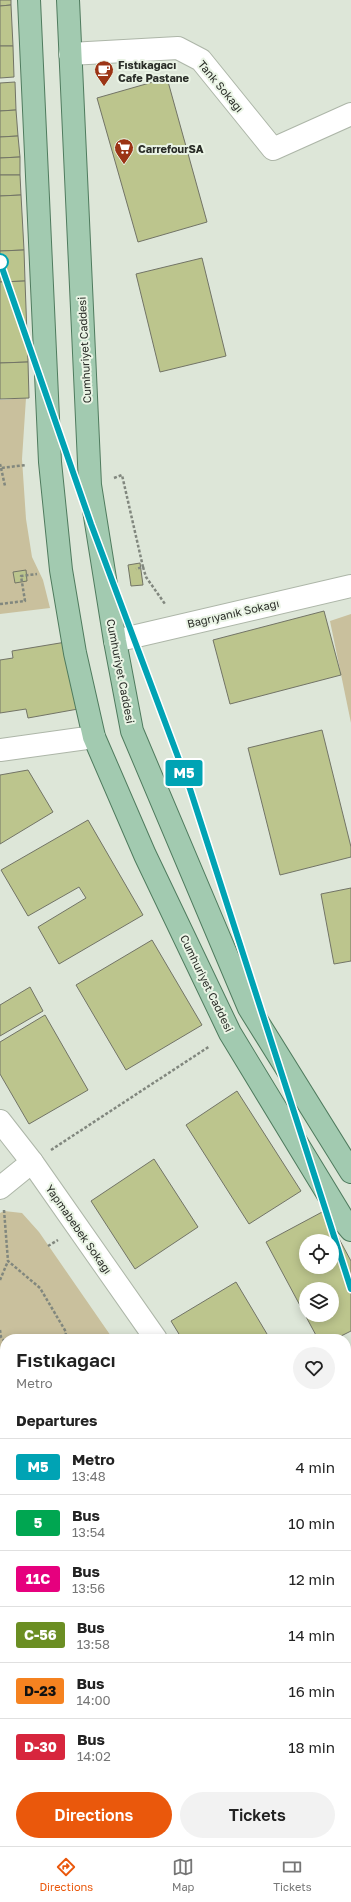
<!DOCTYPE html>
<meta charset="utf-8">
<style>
body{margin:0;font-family:"Golos Text",sans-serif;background:#f2f2f2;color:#222;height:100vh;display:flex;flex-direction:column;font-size:15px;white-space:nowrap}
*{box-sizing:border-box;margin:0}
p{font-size:13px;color:#767676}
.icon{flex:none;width:22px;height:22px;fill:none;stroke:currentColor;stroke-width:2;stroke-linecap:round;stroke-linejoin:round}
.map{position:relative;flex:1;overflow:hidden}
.drawer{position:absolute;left:0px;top:1334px;width:351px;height:512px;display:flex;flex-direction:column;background:#fff;border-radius:16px 16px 0 0;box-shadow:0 2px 10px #0003}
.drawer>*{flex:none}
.badge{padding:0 8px;border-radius:3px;font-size:14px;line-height:26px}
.fabs{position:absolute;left:299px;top:1234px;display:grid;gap:8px}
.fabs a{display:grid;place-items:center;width:40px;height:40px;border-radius:50%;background:#fff;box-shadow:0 2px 10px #0003;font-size:20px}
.map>.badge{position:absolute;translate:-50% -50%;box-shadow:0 0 0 2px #fff}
h2{padding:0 16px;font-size:15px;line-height:36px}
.round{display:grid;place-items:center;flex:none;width:42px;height:42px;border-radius:21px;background:#f2f2f2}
.overview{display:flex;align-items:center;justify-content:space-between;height:68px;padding:0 16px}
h1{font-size:19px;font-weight:600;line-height:30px}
.cta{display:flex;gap:8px;margin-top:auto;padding:8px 16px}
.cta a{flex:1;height:46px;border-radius:24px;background:#ea580c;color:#fff;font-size:16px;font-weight:600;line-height:46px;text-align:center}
.cta a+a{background:#f2f2f2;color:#222}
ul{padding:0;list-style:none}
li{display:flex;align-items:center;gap:12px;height:56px;padding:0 16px;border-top:1px solid #e0e0e0}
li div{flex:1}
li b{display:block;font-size:15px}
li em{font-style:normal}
li .badge{min-width:44px;font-weight:700;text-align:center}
.tabs{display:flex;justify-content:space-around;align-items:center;height:56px;border-top:1px solid #e0e0e0;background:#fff;font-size:11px;color:#767676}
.tabs a{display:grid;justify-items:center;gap:2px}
.tabs .active{color:#ea580c}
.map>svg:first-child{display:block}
</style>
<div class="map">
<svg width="351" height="1846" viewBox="0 0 351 1846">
<rect width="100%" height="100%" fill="#dde6d8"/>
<g fill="#c9c09d">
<path d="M 26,398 L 22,459 L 26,519 L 32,557 L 43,580 L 50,608 L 0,614 L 0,400 Z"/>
<path d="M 351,614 L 351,723 L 330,621 Z"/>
<path d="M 4,1211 L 22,1213 L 39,1232 L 113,1339 L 5,1339 L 5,1420 L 0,1414 L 0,1213 Z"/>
</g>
<g fill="#bdaf78">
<path d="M 351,1532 L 351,1808 L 346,1806 L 346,1533 Z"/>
<path d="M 5,1647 L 5,1718 L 0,1698 L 0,1649 Z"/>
<path d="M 0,1784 L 5,1793 L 5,1841 L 52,1841 L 58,1846 L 0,1846 Z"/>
<path d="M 103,1841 L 264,1841 L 262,1846 L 109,1846 Z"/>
</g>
<g fill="#bcc58d" stroke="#727466" fill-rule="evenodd">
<path d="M 0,0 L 11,0 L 11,5 L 0,6 Z"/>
<path d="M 11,5 L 13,46 L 0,46 L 0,6 Z"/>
<path d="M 0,46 L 13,46 L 14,77 L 0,78 Z"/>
<path d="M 167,78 L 207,222 L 138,242 L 97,98 Z"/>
<path d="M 15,82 L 16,110 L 0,111 L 0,83 Z"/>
<path d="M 16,110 L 18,136 L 0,137 L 0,111 Z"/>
<path d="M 18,136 L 20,157 L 0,158 L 0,137 Z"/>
<path d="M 20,157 L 20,175 L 0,175 L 0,158 Z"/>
<path d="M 0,175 L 20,175 L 21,195 L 0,196 Z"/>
<path d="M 21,195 L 24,250 L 0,251 L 0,196 Z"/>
<path d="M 24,250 L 25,281 L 0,282 L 0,251 Z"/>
<path d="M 202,258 L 226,356 L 160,372 L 136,274 Z"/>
<path d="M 25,281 L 28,362 L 0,363 L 0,282 Z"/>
<path d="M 28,362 L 29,398 L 0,399 L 0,363 Z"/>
<path d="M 140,563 L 143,585 L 131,586 L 128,565 Z"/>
<path d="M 26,570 L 27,581 L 15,583 L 13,572 Z"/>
<path d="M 324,611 L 341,675 L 230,704 L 213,640 Z"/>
<path d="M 66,642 L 78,709 L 28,718 L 26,709 L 0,713 L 0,660 L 13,658 L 12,651 Z"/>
<path d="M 322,730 L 351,847 L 351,857 L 280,875 L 248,748 Z"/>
<path d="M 28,770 L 53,812 L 0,844 L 0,775 Z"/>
<path d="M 88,820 L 143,915 L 59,964 L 38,927 L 86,898 L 79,887 L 28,916 L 1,870 Z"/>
<path d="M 351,888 L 351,961 L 334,964 L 321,894 Z"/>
<path d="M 152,940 L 202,1025 L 126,1070 L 76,985 Z"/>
<path d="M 30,987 L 43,1011 L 0,1036 L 0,1005 Z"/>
<path d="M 45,1015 L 88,1090 L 29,1124 L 0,1074 L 0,1042 Z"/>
<path d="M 237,1091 L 301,1191 L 249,1224 L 186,1125 Z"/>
<path d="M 154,1159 L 198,1227 L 135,1269 L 91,1201 Z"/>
<path d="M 324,1211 L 351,1261 L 351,1331 L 335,1339 L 318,1339 L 266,1242 ZM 306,1241 L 332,1241 L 332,1267 L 306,1267 ZM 306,1289 L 332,1289 L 332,1315 L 306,1315 Z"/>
<path d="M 236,1282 L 270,1339 L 182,1339 L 171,1321 Z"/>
<path d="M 351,1355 L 351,1368 L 346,1361 L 346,1358 Z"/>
<path d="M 5,1511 L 5,1594 L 0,1596 L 0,1513 Z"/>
<path d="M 346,1814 L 351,1817 L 351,1846 L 334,1846 L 328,1841 L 346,1841 Z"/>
</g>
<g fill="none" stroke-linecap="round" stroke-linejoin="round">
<g stroke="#adb6a8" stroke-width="24">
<g id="minor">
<path d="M 70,54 L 178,48 L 201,60 L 273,149 L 351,114"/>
<path d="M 115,641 L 351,586"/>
<path d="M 0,750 L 94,737"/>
<path d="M 0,1121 L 32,1162 L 156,1339"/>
<path d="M 0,1188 L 32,1162"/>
<path d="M 0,1418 L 5,1424"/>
<path d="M 0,1738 L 5,1751"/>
<path d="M 75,1841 L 82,1846"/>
</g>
</g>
<g stroke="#4f7b5e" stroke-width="24">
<g id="major">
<path d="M 29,0 L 50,462 L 61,570 L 75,653 L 94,737 L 145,855 L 230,1033 L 346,1224 L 351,1230"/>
<path d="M 68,0 L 90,485 L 115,641 L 132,731 L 249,1008 L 351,1172"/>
</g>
</g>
<g stroke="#81877e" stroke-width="2.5" stroke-dasharray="3 2" stroke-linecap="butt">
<path d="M 0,464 L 1,468 L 26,465"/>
<path d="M 1,468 L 5,486"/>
<path d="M 114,478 L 122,475 L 143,567 L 136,569"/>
<path d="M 143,567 L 146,577 L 165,604"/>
<path d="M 0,604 L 25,601 L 21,576 L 37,574"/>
<path d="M 51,1150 L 210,1046"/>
<path d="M 4,1210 L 8,1261 L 40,1288 L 66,1332 L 65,1339"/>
<path d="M 48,1246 L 58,1240"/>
<path d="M 0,1280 L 8,1261"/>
<path d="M 0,1330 L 1,1337 L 5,1342"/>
<path d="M 346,1515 L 351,1513"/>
<path d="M 346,1621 L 351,1613"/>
<path d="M 346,1631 L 351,1634"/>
<path d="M 346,1689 L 351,1691"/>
<path d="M 346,1733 L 351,1735"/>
</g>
<use href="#minor" stroke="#fff" stroke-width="22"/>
<use href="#major" stroke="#a2cab0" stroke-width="22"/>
</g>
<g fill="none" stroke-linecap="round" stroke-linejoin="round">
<g stroke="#fff" stroke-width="9">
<path id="line" d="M 0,262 L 91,524 L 190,789 L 351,1289"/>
</g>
<use href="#line" stroke="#00a3b4" stroke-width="6"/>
</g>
<defs>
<g id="cafe-pin" transform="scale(1)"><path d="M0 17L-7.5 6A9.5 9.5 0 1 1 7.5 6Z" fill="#9b3415" stroke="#eaf4e5"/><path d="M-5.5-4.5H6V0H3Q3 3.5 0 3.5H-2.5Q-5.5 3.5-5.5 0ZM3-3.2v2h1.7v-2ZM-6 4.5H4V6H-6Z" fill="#fff"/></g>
<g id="supermarket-pin" transform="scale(1)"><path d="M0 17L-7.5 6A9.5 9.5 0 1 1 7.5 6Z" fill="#9b3415" stroke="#eaf4e5"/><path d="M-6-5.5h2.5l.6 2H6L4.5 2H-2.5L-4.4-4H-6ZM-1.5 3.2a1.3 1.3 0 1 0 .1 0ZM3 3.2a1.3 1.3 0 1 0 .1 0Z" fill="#fff"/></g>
</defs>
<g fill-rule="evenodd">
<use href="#cafe-pin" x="104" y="70"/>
<use href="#supermarket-pin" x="124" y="148"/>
</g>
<circle fill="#fff" stroke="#00a3b4" stroke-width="2" cx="0" cy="262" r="8"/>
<g text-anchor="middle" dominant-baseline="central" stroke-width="4" stroke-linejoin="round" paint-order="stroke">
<g font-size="11" font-weight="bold" fill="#292c27" stroke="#eaf4e5" text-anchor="start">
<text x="118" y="64">Fıstıkağacı<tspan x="118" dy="13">Cafe Pastane</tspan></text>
<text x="138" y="148">CarrefourSA</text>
</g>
<g font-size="11" fill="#292c27" stroke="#eaf4e5">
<text transform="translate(221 86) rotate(50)">Tank Sokağı</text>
<text transform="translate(84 350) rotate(-93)">Cumhuriyet Caddesi</text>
<text transform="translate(233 613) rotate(-13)">Bağrıyanık Sokağı</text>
<text transform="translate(121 671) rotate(79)">Cumhuriyet Caddesi</text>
<text transform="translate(207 983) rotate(64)">Cumhuriyet Caddesi</text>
<text transform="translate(79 1229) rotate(55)">Yapmabebek Sokağı</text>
</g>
</g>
</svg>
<div class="fabs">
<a><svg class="icon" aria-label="locate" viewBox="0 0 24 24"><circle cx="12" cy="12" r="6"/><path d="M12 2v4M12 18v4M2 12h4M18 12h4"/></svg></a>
<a><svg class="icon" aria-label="layers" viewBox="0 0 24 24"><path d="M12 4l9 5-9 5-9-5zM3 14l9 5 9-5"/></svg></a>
</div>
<b class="badge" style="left:184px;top:773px;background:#00a3b4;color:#fff">M5</b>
<section class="drawer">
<div class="overview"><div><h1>Fıstıkağacı</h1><p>Metro</p></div><a class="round"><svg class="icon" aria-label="heart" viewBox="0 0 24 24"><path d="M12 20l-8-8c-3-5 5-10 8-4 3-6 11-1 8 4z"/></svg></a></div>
<h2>Departures</h2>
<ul>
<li><span class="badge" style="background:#00a3b4;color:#fff">M5</span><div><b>Metro</b><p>13:48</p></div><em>4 min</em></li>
<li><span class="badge" style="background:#00a651;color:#fff">5</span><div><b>Bus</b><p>13:54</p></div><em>10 min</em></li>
<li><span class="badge" style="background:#e6007e;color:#fff">11C</span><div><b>Bus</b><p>13:56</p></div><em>12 min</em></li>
<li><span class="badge" style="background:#6b8e23;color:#fff">C-56</span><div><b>Bus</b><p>13:58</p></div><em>14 min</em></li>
<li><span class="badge" style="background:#f58220;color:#111">D-23</span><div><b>Bus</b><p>14:00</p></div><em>16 min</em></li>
<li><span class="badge" style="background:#d7263d;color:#fff">D-30</span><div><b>Bus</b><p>14:02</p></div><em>18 min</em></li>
</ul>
<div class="cta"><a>Directions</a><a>Tickets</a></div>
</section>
</div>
<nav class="tabs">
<a class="active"><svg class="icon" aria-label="directions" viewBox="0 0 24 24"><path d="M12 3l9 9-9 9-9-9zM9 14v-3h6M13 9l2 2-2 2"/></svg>Directions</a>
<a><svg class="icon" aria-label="map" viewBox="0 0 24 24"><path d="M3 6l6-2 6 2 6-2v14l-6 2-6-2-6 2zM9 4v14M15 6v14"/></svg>Map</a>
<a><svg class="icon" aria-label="tickets" viewBox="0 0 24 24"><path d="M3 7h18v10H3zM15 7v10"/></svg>Tickets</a>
</nav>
